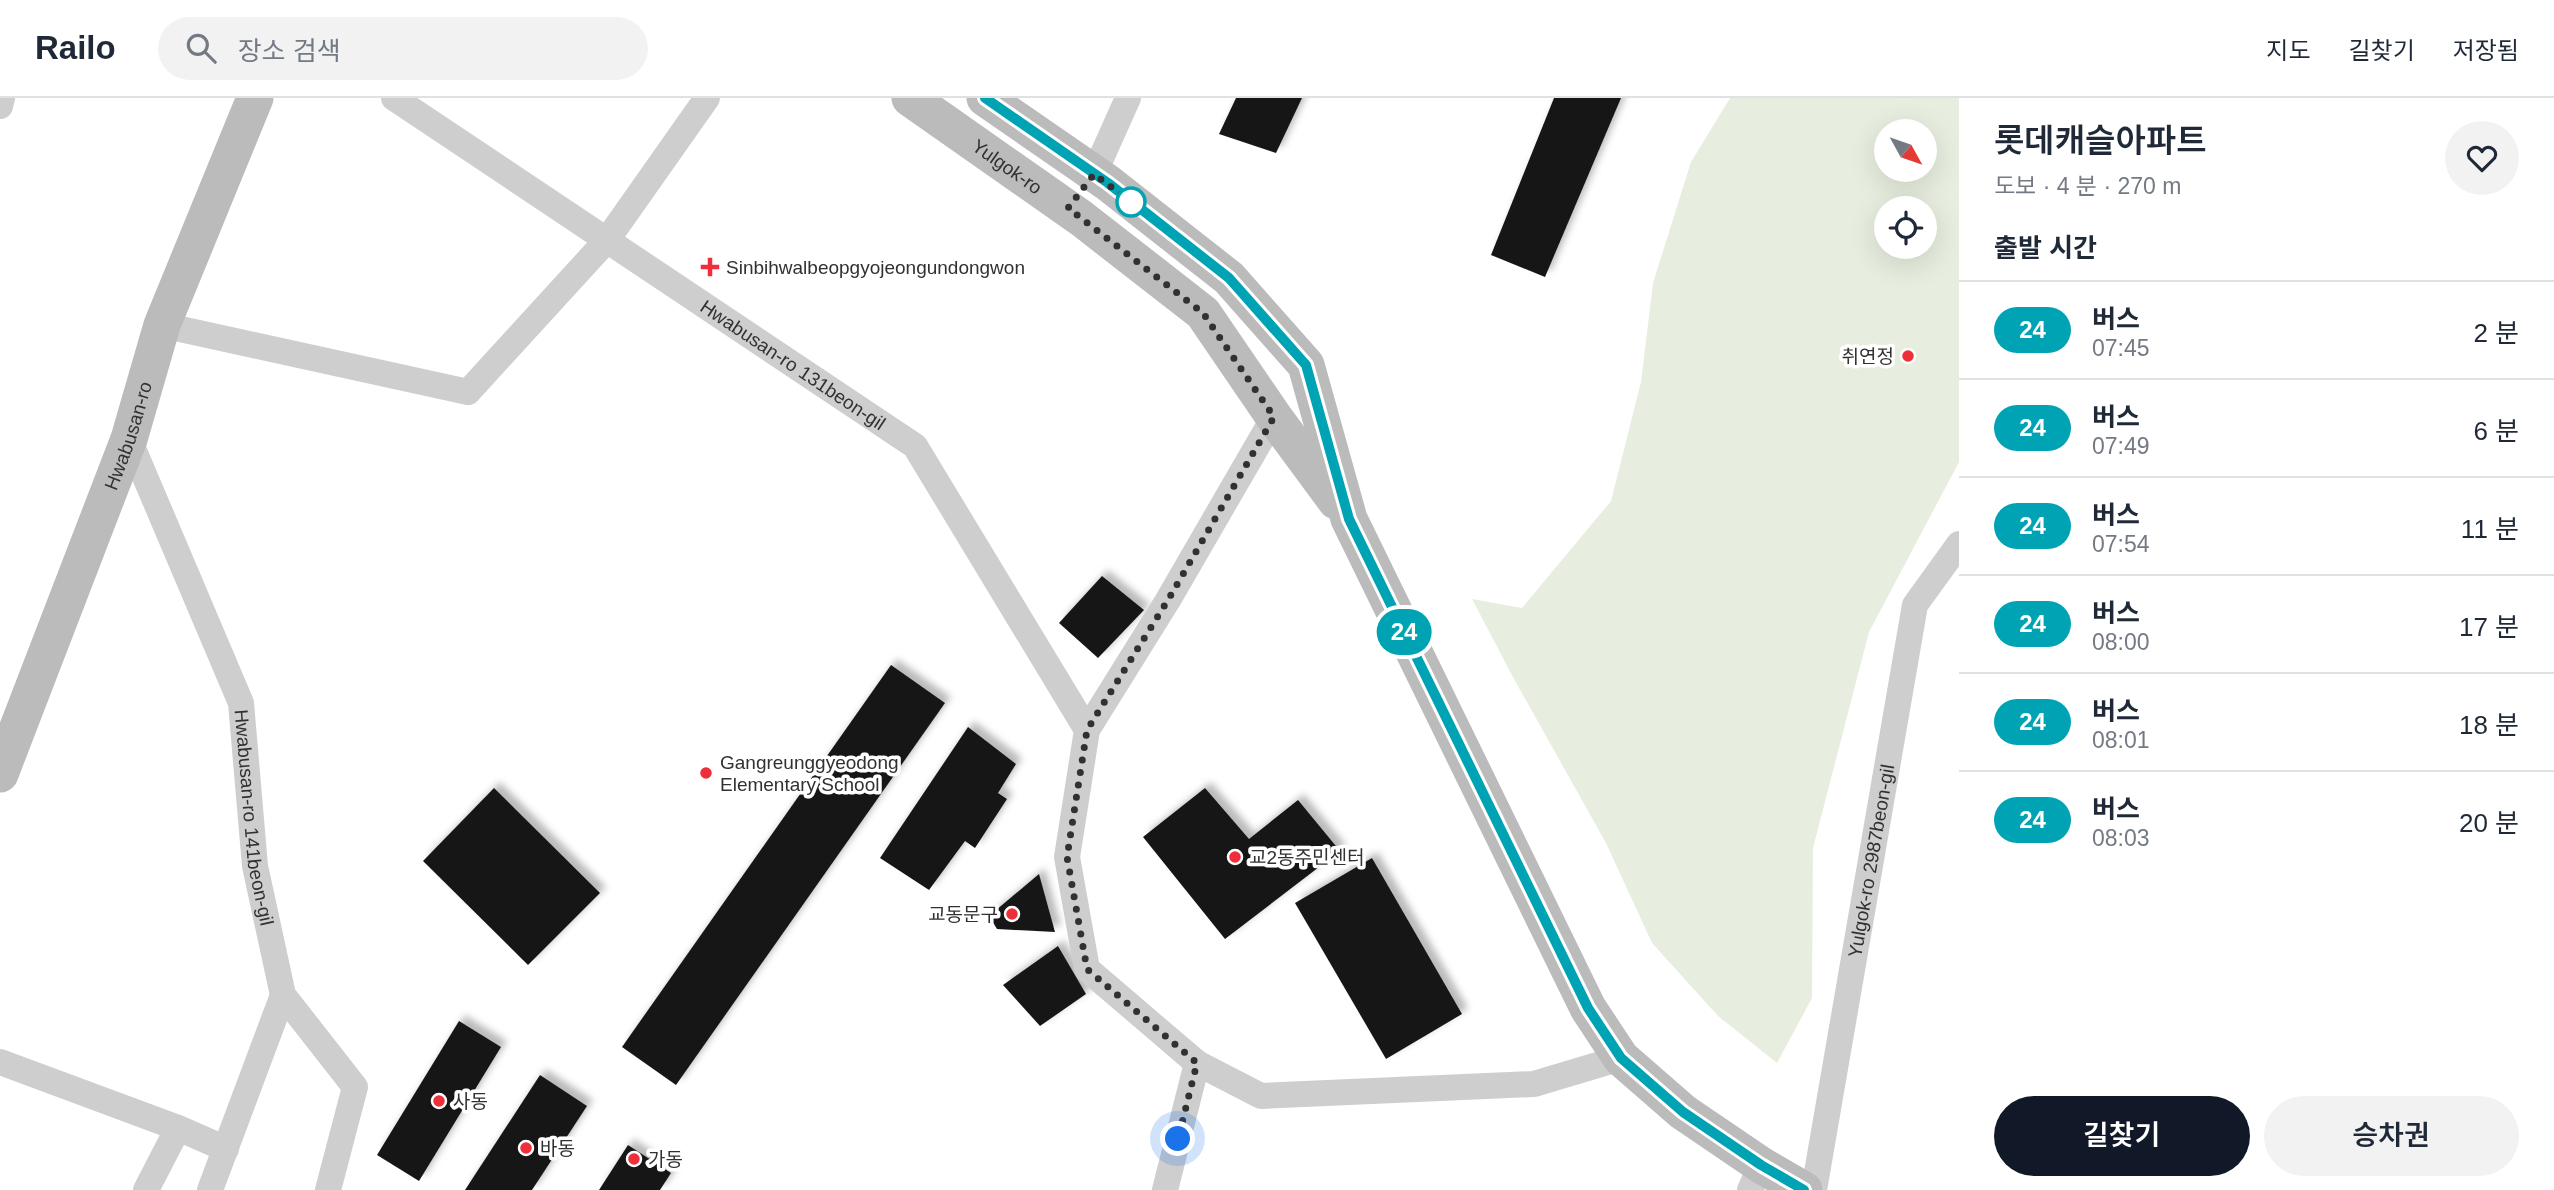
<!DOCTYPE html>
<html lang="ko">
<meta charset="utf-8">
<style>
body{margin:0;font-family:Arial,"Noto Sans KR",sans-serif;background:#f2f2f3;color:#1f2937;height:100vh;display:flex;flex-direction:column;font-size:26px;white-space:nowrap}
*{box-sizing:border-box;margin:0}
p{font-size:23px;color:#747a83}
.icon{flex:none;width:38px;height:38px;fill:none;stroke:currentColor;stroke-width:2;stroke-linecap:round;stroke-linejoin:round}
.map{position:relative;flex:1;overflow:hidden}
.side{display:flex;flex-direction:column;background:#fff;width:595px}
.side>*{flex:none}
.badge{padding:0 14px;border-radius:23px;font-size:24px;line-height:46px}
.needle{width:46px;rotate:130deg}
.tools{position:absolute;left:1874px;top:21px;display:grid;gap:14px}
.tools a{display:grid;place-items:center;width:63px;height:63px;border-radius:50%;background:#fff;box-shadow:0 7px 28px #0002;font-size:35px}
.you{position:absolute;width:35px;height:35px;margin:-18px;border:5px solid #fff;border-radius:50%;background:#1a73e8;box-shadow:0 0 0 10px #1a73e833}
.map>.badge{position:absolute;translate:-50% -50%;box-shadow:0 0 0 4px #fff}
h2{padding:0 35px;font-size:26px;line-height:63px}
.round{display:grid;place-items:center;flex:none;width:74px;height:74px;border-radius:37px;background:#f2f2f3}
.overview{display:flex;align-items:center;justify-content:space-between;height:119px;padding:0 35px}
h1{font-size:33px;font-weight:600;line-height:52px}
.button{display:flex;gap:14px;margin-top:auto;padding:14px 35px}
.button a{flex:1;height:80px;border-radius:42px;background:#111827;color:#fff;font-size:28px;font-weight:600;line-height:80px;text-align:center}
.button a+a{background:#f2f2f3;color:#1f2937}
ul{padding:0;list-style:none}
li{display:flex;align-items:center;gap:21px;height:98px;padding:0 35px;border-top:2px solid #e0e1e3}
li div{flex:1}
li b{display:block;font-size:26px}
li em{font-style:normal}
li .badge{min-width:77px;font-weight:700;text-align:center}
header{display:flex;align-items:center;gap:42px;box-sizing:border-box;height:98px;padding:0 35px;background:#fff;border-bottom:2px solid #e0e1e3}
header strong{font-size:33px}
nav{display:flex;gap:38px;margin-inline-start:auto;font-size:24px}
.search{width:490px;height:63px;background:#f2f2f3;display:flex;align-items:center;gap:18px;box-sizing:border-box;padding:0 24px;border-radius:38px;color:#747a83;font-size:26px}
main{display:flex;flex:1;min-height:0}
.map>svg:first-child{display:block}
</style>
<header>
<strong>Railo</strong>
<div class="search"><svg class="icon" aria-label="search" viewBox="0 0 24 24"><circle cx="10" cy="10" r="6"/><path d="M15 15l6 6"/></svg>장소 검색</div>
<nav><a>지도</a><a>길찾기</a><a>저장됨</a></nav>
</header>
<main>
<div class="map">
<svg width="1959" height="1092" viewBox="0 0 1959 1092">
<defs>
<filter id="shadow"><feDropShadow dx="6" dy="-6" stdDeviation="3.5" flood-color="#0004"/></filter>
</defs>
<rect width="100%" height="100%" fill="#fff"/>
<path fill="#e7eedf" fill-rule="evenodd" d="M 1730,0 L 1959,0 L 1959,364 L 1869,534 L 1813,750 L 1812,900 L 1777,965 L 1718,918 L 1652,845 L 1606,745 L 1514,581 L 1472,501 L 1522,510 L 1611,403 L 1641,284 L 1653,185 L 1691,64 ZM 1886,33 L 1925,33 L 1925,72 L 1886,72 ZM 1886,110 L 1925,110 L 1925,149 L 1886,149 Z"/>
<g fill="#181818" filter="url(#shadow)">
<path d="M 1236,0 L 1302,0 L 1276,55 L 1219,36 Z"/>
<path d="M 1554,0 L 1621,0 L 1545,179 L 1491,157 Z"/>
<path d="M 1102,478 L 1144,512 L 1098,560 L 1059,525 Z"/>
<path d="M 891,567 L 945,605 L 676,987 L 622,949 Z"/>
<path d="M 968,629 L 1016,666 L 998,695 L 1007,701 L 975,750 L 965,743 L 929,792 L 880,760 Z"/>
<path d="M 494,690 L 600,795 L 528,867 L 423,763 Z"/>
<path d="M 1205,690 L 1249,741 L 1298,702 L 1340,753 L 1225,841 L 1143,739 Z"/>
<path d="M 1372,760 L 1462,916 L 1386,961 L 1295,805 Z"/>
<path d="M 1039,776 L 1055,834 L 997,831 L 989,818 Z"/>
<path d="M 1058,848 L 1086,896 L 1040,928 L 1003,887 Z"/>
<path d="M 459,923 L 501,949 L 419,1083 L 377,1057 Z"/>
<path d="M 540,977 L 587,1008 L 532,1092 L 465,1092 Z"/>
<path d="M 628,1047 L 671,1075 L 660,1092 L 599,1092 Z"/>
</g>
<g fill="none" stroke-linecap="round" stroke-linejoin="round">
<g stroke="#cecece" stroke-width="26">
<path id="s1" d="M 394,0 L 915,348 L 1087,632"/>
<path d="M 0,8 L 2,0"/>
<path d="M 1094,76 L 1128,0"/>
<path d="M 162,227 L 468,294 L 607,142 L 707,0"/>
<path id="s2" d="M 129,341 L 241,605 L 255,768 L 283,897 L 355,989 L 328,1092"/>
<path d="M 0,964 L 178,1030 L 226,1051"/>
<path d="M 1197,965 L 1261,998 L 1534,986 L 1621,960"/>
<path d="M 146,1092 L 178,1030"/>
<path d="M 210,1092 L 283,897"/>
<path d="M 1165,1092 L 1197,965 L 1087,871 L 1067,759 L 1087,632 L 1168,502 L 1274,319"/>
<path d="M 1750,1092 L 1761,1067"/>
<path id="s3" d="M 1814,1092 L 1915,507 L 1959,446"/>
</g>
<g stroke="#bbb" stroke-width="37">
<path id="s4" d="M 910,0 L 1081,120 L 1203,215 L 1274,319 L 1336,403"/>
<path d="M 985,0 L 1108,85 L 1229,180 L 1306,267 L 1349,421 L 1588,910 L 1621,960 L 1683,1014 L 1761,1067 L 1804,1092"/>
<path id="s5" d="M 0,676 L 129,341 L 162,227 L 255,0"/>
</g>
</g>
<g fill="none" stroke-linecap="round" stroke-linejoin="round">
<g stroke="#fff" stroke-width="16">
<path id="line" d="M 985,0 L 1108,85 L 1229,180 L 1306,267 L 1349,421 L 1588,910 L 1621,960 L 1683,1014 L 1761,1067 L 1804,1092"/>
</g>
<use href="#line" stroke="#00a3b4" stroke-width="10"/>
<path stroke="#313131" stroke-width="7" stroke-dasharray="0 12.6" d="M 1131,104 L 1094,76 L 1068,110 L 1203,215 L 1274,319 L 1168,502 L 1087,632 L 1067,759 L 1087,871 L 1197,965 L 1178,1041"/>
</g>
<circle fill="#fff" stroke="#00a3b4" stroke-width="3.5" cx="1131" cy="104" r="14"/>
<g fill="#ee2e3a" stroke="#fff" stroke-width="2.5">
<path d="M706.5 158.5h7v7h7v7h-7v7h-7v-7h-7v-7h7z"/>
<circle cx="1908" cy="258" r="7"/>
<circle cx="706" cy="675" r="7"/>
<circle cx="1235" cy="759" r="7"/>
<circle cx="1012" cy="816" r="7"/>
<circle cx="439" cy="1003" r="7"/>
<circle cx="526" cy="1050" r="7"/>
<circle cx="634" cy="1061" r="7"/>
</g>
<g text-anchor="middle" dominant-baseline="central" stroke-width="7" stroke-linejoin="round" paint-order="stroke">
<g font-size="19" fill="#313131" stroke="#fff">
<text stroke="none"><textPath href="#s4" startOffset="119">Yulgok-ro</textPath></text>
<text stroke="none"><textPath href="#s1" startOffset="480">Hwabusan-ro 131beon-gil</textPath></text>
<text stroke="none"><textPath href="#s5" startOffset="362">Hwabusan-ro</textPath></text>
<text stroke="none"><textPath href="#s2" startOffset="402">Hwabusan-ro 141beon-gil</textPath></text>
<text stroke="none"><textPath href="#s3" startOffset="334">Yulgok-ro 2987beon-gil</textPath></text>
</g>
<g font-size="19" fill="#313131" stroke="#fff" text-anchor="start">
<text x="726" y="169">Sinbihwalbeopgyojeongundongwon</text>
<text x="1894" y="258" text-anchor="end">취연정</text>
<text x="720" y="664">Gangreunggyeodong<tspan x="720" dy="22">Elementary School</tspan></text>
<text x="1249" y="759">교2동주민센터</text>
<text x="998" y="816" text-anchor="end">교동문구</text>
<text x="453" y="1003">사동</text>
<text x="540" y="1050">바동</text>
<text x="648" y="1061">가동</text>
</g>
</g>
</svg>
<div class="tools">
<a><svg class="needle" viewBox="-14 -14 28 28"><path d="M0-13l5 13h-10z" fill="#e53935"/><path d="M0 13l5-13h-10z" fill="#747a83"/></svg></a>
<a><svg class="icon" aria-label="locate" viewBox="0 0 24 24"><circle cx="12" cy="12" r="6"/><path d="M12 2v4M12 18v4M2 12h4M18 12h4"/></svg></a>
</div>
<div class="you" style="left:1178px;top:1041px"></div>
<b class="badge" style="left:1404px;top:534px;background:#00a3b4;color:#fff">24</b>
</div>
<section class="side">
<div class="overview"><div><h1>롯데캐슬아파트</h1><p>도보 · 4 분 · 270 m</p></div><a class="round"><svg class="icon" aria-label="heart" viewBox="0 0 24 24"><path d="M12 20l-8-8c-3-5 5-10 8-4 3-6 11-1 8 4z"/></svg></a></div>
<h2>출발 시간</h2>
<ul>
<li><span class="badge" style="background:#00a3b4;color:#fff">24</span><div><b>버스</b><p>07:45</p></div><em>2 분</em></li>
<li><span class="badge" style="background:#00a3b4;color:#fff">24</span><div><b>버스</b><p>07:49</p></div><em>6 분</em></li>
<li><span class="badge" style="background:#00a3b4;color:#fff">24</span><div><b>버스</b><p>07:54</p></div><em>11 분</em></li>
<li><span class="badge" style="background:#00a3b4;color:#fff">24</span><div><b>버스</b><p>08:00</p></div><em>17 분</em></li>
<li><span class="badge" style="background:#00a3b4;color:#fff">24</span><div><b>버스</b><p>08:01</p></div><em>18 분</em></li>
<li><span class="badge" style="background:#00a3b4;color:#fff">24</span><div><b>버스</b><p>08:03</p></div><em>20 분</em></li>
</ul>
<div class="button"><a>길찾기</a><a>승차권</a></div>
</section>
</main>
